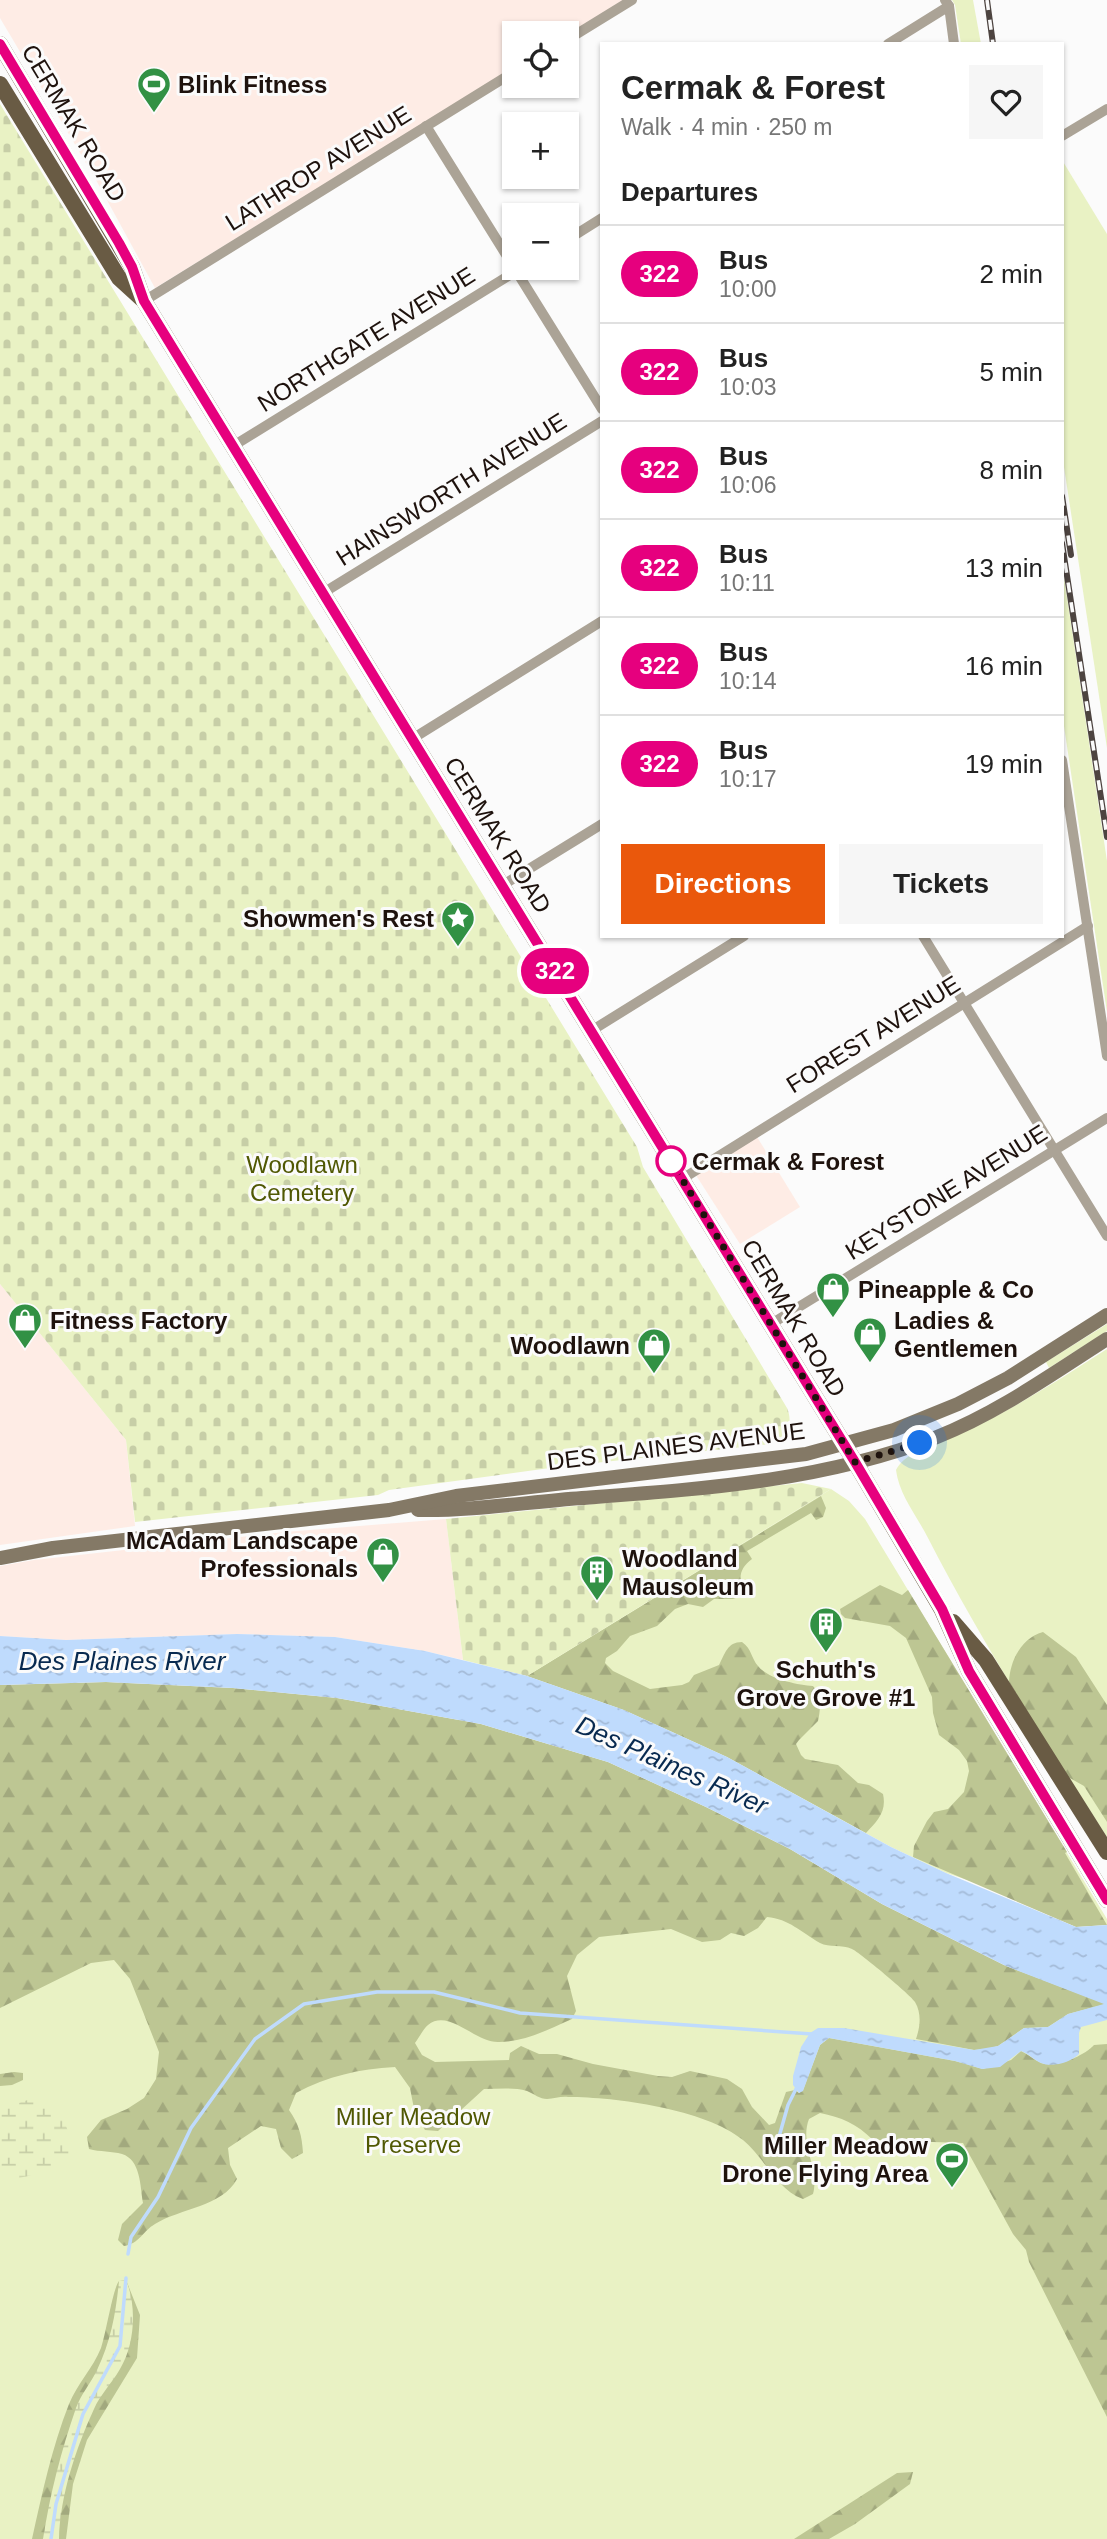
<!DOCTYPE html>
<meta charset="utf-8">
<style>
body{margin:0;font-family:Arial,sans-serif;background:#f6f6f6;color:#222;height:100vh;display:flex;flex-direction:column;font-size:26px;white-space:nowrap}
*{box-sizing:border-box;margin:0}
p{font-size:23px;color:#767676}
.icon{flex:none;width:38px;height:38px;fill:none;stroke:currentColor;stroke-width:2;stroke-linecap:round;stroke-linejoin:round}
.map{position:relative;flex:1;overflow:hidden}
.side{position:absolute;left:600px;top:42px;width:464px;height:896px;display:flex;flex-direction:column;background:#fff;border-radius:0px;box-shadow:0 2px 5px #0004}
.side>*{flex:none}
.badge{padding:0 14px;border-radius:23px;font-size:24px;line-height:46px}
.fabs{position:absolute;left:502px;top:21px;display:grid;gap:14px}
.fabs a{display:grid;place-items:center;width:77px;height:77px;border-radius:0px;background:#fff;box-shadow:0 2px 5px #0004;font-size:35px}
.you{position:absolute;width:35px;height:35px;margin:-18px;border:5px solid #fff;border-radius:50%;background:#1a73e8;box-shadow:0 0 0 10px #1a73e833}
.map>.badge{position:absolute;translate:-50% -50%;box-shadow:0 0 0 4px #fff}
h2{padding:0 21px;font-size:26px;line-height:63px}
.round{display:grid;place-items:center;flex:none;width:74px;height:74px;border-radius:0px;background:#f6f6f6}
.head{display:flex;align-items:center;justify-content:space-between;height:119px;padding:0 21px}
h1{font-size:33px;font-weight:600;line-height:52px}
.button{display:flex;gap:14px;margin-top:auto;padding:14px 21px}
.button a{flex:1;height:80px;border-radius:0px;background:#ea580c;color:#fff;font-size:28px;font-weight:600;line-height:80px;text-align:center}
.button a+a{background:#f6f6f6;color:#222}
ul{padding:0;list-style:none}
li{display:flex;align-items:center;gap:21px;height:98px;padding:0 21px;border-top:2px solid #e0e0e0}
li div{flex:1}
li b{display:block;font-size:26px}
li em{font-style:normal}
li .badge{min-width:77px;font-weight:700;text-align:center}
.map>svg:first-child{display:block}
</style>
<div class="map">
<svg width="1107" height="2539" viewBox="0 0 1107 2539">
<defs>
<pattern id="forest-firs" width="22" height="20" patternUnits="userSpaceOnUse" patternTransform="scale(1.75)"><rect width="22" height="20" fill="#bdc693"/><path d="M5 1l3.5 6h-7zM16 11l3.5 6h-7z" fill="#a2a97e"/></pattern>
<pattern id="wetland-marsh" width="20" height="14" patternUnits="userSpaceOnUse" patternTransform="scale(1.75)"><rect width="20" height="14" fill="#e9f2c4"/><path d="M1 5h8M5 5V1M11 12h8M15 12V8" fill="none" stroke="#c7cea7"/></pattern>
<pattern id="cemetery-stones" width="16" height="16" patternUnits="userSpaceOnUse" patternTransform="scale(1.75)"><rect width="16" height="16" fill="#e9f2c4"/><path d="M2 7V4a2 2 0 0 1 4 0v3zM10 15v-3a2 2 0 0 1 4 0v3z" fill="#c7cea7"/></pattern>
<pattern id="water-ripples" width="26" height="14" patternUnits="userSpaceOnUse" patternTransform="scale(1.75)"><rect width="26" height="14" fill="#bfdbfd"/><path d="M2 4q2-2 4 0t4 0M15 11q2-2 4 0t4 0" fill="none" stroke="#a4bbd8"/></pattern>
</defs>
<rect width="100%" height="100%" fill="#fbfbfb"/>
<g fill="#feece5">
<path d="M 0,0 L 626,0 L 567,36 L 567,33 L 514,33 L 514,68 L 155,288 L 96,180 L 0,18 Z"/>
<path d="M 754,1132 L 800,1207 L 740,1244 L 692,1169 Z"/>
<path d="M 0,1284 L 126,1440 L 135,1526 L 0,1545 Z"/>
<path d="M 446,1519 L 463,1660 L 425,1651 L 335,1637 L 237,1634 L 66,1640 L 0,1636 L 0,1566 L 34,1560 L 285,1532 Z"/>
</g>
<g fill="#e9f2c4">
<path d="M 952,0 L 973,0 L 981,44 L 961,44 L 955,5 Z"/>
<path d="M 1062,160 L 1107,234 L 1107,748 L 1062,454 Z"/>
<path d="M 1062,564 L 1107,861 L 1107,1012 L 1062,713 Z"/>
<path d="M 1107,1324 L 1107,1331 L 1049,1368 L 1046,1362 Z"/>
<path d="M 1107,1349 L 1107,1837 C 1044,1740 981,1641 928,1538 C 917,1516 899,1495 896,1470 C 905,1453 925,1449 941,1442 C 1000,1418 1054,1383 1107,1349 Z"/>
<path d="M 831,1489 L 849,1501 L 865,1519 L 1107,1919 L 1107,1925 L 946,1873 L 891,1847 L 727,1757 L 624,1710 L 527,1676 Z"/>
<path d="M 0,1685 L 1006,1966 L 1107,2004 L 1107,2539 L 0,2539 Z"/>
</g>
<g fill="url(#forest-firs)">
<path d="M 821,1496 L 826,1508 L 823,1517 L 816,1520 L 811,1513 L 747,1551 L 752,1559 C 738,1569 738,1581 746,1594 L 733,1599 L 714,1599 L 703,1607 L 688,1604 L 675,1609 L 657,1626 L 630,1636 L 617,1651 L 606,1658 L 605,1663 L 613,1671 L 650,1689 L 682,1685 L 689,1682 L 694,1675 L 719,1665 C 725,1654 727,1642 742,1642 C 752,1649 751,1658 758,1666 C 768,1679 797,1685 813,1686 C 821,1696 821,1708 818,1721 L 799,1740 L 796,1744 L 801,1755 L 805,1759 L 838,1765 L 858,1783 L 869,1785 L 883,1794 C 887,1812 877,1821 866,1833 L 727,1757 L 624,1710 L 527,1676 Z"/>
<path d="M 880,1585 L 902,1595 L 908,1590 L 1067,1852 L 1065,1853 L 1107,1925 L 1076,1927 L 913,1857 L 914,1846 L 927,1821 L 934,1812 L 948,1809 L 964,1792 L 969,1771 L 967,1761 L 959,1750 L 939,1735 L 933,1713 L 932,1697 L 906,1638 L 890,1626 L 845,1618 L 841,1614 L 840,1609 Z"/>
<path d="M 1043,1632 L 1076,1657 L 1107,1705 L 1107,1822 L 1084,1786 L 1068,1777 L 1009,1682 C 1010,1661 1021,1638 1043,1632 Z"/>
<path d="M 106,1682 L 233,1688 L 337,1698 L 481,1724 L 608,1762 L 706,1807 L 790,1849 L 882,1904 L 1006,1966 L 1106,2004 L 1068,2014 L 1048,2027 L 1024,2028 L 998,2046 L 987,2049 L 974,2050 L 916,2039 C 920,2027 922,2014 915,2002 C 912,1996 859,1952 852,1949 C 842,1944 829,1948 820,1943 C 801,1932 789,1919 767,1917 L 758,1928 L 744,1936 L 731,1933 L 720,1940 L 702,1942 L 671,1929 L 599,1937 L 577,1955 L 567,1976 L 576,2011 L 572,2019 C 549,2029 525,2042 499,2042 C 475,2043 449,2008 428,2025 C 423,2029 419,2038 415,2043 L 422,2055 L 435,2062 L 509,2060 L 510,2053 L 521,2046 L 539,2054 L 557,2054 L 593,2064 L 658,2076 L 672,2077 L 690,2071 L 727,2079 L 742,2089 L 752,2107 L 769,2125 L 775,2123 L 786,2092 L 795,2090 L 799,2093 L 803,2090 L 820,2045 L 829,2038 L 955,2061 L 983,2069 L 1011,2060 L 1021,2051 C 1028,2054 1034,2060 1041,2063 C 1056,2068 1084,2056 1094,2045 L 1107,2044 L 1107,2417 L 1029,2262 L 1026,2250 L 1013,2234 L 963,2143 L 873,2140 C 857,2124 841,2117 820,2113 L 809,2119 C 799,2145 820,2168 813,2194 L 803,2199 C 776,2189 765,2158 743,2140 C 705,2109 616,2097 568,2097 C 561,2096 554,2099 547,2099 C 540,2099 534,2094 527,2091 C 513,2087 498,2089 484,2089 L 438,2131 L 425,2130 L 415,2114 L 410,2088 L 395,2067 C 359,2069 328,2076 296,2093 L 289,2110 C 299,2124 302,2136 303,2153 L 292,2159 L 281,2148 L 276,2129 L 261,2126 L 228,2148 L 230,2165 L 237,2179 C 222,2207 181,2208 155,2224 C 143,2231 139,2244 124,2246 L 118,2240 L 122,2224 L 143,2203 C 140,2186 141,2160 122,2154 C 112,2151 100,2152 89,2149 L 87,2137 L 101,2120 L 127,2109 L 144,2098 L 156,2079 L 159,2052 L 130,1979 L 114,1960 L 91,1963 L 0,2008 L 0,1685 Z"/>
<path d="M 14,2072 L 23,2073 L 23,2080 L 12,2085 L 0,2086 L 0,2074 Z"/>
<path d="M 126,2280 L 140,2315 L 137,2358 L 87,2440 L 73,2484 L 66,2539 L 32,2539 C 42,2494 52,2447 69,2404 C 77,2384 93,2368 101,2348 C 106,2334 113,2288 119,2281 Z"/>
<path d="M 913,2472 L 910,2484 L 855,2524 L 829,2539 L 794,2539 L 897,2473 Z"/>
</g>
<g fill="url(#wetland-marsh)">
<path d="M 37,2097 C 61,2106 69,2128 73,2152 C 47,2173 33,2177 0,2180 L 0,2109 Z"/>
<path d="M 126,2280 C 137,2306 135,2344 120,2369 C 112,2383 100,2395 94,2409 C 76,2448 60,2496 59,2539 L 43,2539 C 50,2494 61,2451 76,2408 C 81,2394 91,2383 97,2370 C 111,2341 116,2312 119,2281 Z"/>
</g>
<g fill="url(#cemetery-stones)">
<path d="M 0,104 L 637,1147 L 643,1167 L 787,1408 C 794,1425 786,1436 771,1444 L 557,1467 L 389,1490 L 378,1495 L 135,1522 L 126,1440 L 0,1284 Z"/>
<path d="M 802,1483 L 831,1489 L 527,1676 L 463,1660 L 446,1519 Z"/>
</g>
<path fill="url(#water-ripples)" d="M 237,1634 L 335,1637 L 425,1651 L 527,1676 L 624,1710 L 727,1757 L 891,1847 L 946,1873 L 1076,1927 L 1107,1925 L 1107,2020 L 1081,2027 L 1079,2033 L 1079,2054 C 1071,2062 1053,2068 1041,2063 C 1034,2060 1029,2054 1021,2051 L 1000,2067 L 982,2069 L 955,2061 L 829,2038 L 820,2045 L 803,2091 L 799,2093 L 793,2085 L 793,2076 L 801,2047 L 810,2033 L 818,2028 L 844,2028 L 974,2050 L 998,2046 L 1024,2028 L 1048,2027 L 1068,2014 L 1104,2004 L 1006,1966 L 882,1904 L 790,1849 L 706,1807 L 608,1762 L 481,1724 L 337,1698 L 233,1688 L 106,1682 L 0,1685 L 0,1636 L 66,1640 Z"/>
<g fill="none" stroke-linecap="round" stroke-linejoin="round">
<g stroke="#bfdbfd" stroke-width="3.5">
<path d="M 775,2151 L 788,2105 L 797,2087"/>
<path d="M 128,2254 L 131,2237 L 158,2197 L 191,2128 L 255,2039 L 304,2004 L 377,1992 L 434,1992 L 520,2013 L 812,2034"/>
<path d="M 51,2539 L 56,2504 L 83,2414 L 120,2346 L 126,2278"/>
</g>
<g stroke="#aba396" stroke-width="10">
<path d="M 945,0 L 949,6 L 954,44"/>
<path d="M 567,40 L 632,0"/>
<path d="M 888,44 L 949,6"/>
<path d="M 426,126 L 602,409"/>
<path d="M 1062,136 L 1107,109"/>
<path d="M 567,240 L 602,218"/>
<path d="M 144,301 L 514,72"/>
<path d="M 233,446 L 521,268"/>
<path d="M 323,593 L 602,421"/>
<path d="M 412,739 L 602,621"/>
<path d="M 1062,760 L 1107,1056"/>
<path d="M 503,885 L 602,824"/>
<path d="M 923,936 L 1107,1236"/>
<path d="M 591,1031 L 744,936"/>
<path d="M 682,1179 L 1088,926"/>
<path d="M 771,1324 L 1107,1118"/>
</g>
<g stroke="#847966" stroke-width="14">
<path d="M 418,1510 C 473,1511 527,1502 582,1498 C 702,1489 824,1481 937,1437 C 998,1413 1052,1374 1107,1339"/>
<path d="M 0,1558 L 53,1548 L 389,1510 L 456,1496 L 806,1454 L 894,1430 L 958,1404 L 1008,1378 L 1107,1315"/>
</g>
<g stroke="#695b44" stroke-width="16">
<path d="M 0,44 L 132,267 L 144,301 L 855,1462 L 942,1610 L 969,1671 L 1107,1900"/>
<path d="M 0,84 L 119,278 L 142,299"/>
<path d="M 953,1622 L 986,1660 L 1107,1852"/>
</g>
<g stroke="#4d4440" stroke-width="6">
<g id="rail">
<path d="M 987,0 L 993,44"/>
<path d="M 1062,496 L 1071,555"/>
<path d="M 1062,543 L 1107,837"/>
</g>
</g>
<use href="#rail" stroke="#fbfbfb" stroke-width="3.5" stroke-dasharray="10" stroke-linecap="butt"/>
</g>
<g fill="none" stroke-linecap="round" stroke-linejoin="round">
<g stroke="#fff" stroke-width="16">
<path id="line" d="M 0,44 L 119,243 L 132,267 L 144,301 L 855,1462 L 942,1609 L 969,1671 L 1107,1900"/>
</g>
<use href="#line" stroke="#e6007e" stroke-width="10"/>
<path stroke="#1e120d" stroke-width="7" stroke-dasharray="0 12.6" d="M 671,1161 L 855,1462 L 920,1443"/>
</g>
<defs>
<g id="stadium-pin" transform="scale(1.75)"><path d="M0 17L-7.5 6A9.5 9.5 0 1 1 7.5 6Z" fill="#329144" stroke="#fbfbfb"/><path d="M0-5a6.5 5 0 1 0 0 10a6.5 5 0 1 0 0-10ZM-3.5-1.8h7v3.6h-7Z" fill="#fff"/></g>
<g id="sight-pin" transform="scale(1.75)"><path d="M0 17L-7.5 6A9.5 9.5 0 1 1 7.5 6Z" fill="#329144" stroke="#fbfbfb"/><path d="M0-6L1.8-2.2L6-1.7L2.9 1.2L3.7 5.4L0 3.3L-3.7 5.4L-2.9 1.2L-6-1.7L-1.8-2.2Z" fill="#fff"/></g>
<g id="shop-pin" transform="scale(1.75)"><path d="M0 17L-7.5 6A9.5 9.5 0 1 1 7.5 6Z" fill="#329144" stroke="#fbfbfb"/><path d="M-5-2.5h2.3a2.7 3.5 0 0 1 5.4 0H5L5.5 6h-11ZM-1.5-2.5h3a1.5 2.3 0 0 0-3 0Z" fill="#fff"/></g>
<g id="building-pin" transform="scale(1.75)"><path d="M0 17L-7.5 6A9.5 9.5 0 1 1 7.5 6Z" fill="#329144" stroke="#fbfbfb"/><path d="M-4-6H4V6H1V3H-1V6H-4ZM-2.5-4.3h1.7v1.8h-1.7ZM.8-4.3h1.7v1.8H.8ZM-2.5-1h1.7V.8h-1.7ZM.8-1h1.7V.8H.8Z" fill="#fff"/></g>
</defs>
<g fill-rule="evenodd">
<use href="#stadium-pin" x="154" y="84"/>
<use href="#sight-pin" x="458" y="918"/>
<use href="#shop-pin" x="833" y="1289"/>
<use href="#shop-pin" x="25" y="1320"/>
<use href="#shop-pin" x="870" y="1334"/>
<use href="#shop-pin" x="654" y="1345"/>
<use href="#shop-pin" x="383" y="1554"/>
<use href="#building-pin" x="597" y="1572"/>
<use href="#building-pin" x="826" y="1624"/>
<use href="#stadium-pin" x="952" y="2159"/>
</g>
<circle fill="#fff" stroke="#e6007e" stroke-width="3.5" cx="671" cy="1161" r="14"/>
<g text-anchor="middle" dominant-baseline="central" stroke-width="6" stroke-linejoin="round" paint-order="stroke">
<g font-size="24" font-weight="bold" fill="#1e120d" stroke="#fbfbfb" text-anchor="start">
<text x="178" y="84">Blink Fitness</text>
<text x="434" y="918" text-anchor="end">Showmen's Rest</text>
<text x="858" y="1289">Pineapple &amp; Co</text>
<text x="50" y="1320">Fitness Factory</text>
<text x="894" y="1320">Ladies &amp;<tspan x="894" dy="28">Gentlemen</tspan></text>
<text x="630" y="1345" text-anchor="end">Woodlawn</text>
<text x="358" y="1540" text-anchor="end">McAdam Landscape<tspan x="358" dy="28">Professionals</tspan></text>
<text x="622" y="1558">Woodland<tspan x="622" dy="28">Mausoleum</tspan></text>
<text x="826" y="1669" text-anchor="middle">Schuth's<tspan x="826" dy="28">Grove Grove #1</tspan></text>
<text x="928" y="2145" text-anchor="end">Miller Meadow<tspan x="928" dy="28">Drone Flying Area</tspan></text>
</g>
<g font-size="24" fill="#1e120d" stroke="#fbfbfb">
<text transform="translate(74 123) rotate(59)">CERMAK ROAD</text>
<text transform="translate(318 168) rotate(-32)">LATHROP AVENUE</text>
<text transform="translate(366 339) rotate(-32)">NORTHGATE AVENUE</text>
<text transform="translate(451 489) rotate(-32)">HAINSWORTH AVENUE</text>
<text transform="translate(498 835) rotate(58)">CERMAK ROAD</text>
<text transform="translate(873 1034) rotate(-32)">FOREST AVENUE</text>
<text transform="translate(946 1192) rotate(-32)">KEYSTONE AVENUE</text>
<text transform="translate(794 1318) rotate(59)">CERMAK ROAD</text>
<text transform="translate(676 1446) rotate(-7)">DES PLAINES AVENUE</text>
</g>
<g font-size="24" font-weight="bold" fill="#1e120d" stroke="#fbfbfb" text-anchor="start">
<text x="692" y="1161">Cermak &amp; Forest</text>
</g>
<g font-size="24" fill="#505803" stroke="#fbfbfb">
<text x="302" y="1164">Woodlawn<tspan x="302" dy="28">Cemetery</tspan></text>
<text x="413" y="2116">Miller Meadow<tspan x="413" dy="28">Preserve</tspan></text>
</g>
<g font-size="26" font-style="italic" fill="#082a50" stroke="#fbfbfb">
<text x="122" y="1661">Des Plaines River</text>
<text transform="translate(672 1765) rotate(24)">Des Plaines River</text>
</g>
</g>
</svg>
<div class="fabs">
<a><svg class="icon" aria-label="locate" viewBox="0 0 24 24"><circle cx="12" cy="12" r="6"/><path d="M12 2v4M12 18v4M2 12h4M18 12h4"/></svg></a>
<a>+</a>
<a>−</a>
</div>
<div class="you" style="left:920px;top:1443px"></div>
<b class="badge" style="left:555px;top:971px;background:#e6007e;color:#fff">322</b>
<section class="side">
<div class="head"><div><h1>Cermak &amp; Forest</h1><p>Walk · 4 min · 250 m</p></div><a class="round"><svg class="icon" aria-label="heart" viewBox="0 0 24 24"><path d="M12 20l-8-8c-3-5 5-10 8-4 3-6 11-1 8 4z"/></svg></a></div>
<h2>Departures</h2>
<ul>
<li><span class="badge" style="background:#e6007e;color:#fff">322</span><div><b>Bus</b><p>10:00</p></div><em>2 min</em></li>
<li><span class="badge" style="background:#e6007e;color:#fff">322</span><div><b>Bus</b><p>10:03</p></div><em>5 min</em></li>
<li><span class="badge" style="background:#e6007e;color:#fff">322</span><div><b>Bus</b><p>10:06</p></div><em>8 min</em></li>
<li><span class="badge" style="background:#e6007e;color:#fff">322</span><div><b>Bus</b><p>10:11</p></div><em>13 min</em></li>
<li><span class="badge" style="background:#e6007e;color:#fff">322</span><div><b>Bus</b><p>10:14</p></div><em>16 min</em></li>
<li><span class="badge" style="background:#e6007e;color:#fff">322</span><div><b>Bus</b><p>10:17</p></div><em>19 min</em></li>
</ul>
<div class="button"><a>Directions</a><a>Tickets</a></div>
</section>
</div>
